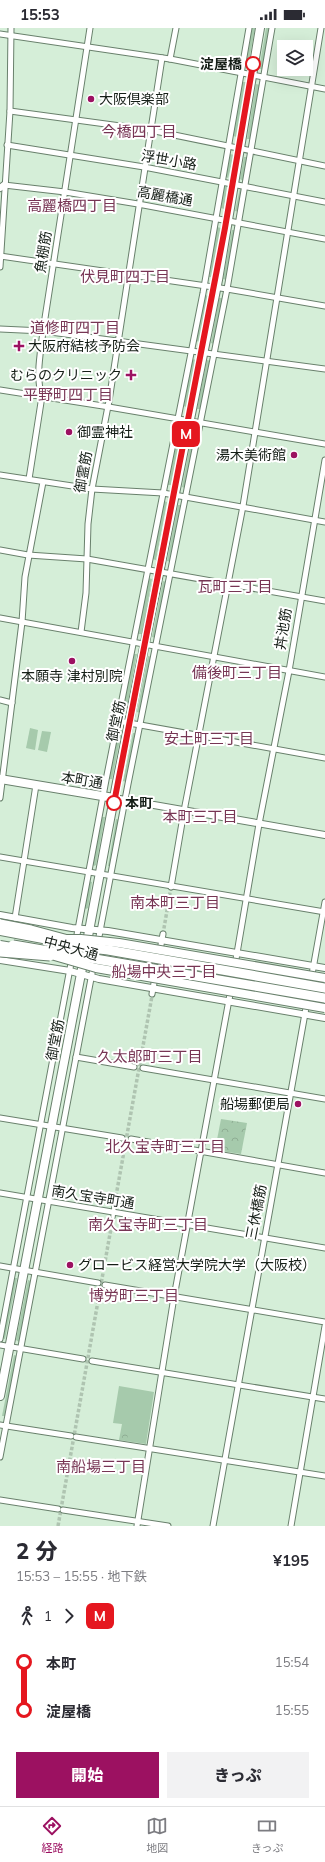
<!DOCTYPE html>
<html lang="ja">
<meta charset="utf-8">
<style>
body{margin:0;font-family:Mulish,"Noto Sans JP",sans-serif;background:#f2f2f3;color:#2b2b33;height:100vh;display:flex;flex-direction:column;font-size:15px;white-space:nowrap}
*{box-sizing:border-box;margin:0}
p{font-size:13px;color:#7c7c81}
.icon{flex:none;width:22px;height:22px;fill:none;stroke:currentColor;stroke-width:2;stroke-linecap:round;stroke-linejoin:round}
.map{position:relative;height:1498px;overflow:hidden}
.details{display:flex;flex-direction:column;background:#fff;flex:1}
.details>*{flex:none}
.badge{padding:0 8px;border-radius:6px;font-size:14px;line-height:26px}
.buttons{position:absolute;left:277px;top:12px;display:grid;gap:8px}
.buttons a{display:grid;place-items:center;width:36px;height:36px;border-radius:0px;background:#fff;box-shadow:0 4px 16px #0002;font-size:20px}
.map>.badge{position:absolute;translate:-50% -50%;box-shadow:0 0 0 2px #fff}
.legs{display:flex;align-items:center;gap:6px;height:44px;padding:0 16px;font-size:13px}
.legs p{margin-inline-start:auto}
.head{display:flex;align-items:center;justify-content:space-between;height:68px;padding:0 16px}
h1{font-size:22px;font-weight:800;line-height:30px}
.cta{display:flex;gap:8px;margin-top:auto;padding:8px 16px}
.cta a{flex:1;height:46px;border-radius:0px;background:#9c1161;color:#fff;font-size:16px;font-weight:800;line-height:46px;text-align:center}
.cta a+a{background:#f2f2f3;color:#2b2b33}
ul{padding:0 16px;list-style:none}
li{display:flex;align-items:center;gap:14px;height:48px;font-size:15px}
li i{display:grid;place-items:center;width:6px;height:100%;margin:0 5px;background:currentColor}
li i::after{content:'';width:10px;height:10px;margin:-5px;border:3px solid;border-radius:50%;background:#fff}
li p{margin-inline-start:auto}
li:first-child i{background:linear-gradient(#0000 50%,currentColor 0)}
li:last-child i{background:linear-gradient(currentColor 50%,#0000 0)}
.status{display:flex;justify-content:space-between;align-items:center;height:28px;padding:0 20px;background:#fff;direction:ltr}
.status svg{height:11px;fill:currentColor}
.dock{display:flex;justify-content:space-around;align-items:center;height:56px;border-top:1px solid #e1e1e2;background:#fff;font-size:11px;color:#7c7c81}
.dock a{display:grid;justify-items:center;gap:2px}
.dock .active{color:#9c1161}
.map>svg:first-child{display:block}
</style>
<div class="status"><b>15:53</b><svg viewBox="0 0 49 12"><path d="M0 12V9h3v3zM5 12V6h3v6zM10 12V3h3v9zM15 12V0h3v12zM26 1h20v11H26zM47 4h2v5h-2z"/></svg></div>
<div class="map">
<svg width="325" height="1498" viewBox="0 0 325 1498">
<defs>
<pattern id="forest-crowns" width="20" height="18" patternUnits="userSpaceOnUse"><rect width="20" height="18" fill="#a6caac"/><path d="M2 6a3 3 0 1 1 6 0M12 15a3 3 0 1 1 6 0" fill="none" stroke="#8ead93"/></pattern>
</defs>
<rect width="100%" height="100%" fill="#d5eed8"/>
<g fill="#a6caac">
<path d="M 251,0 L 255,0 L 248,39 L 245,37 Z"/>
<path d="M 266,0 L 270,0 L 262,41 L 259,41 Z"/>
<path d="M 242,54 L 246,54 L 237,109 L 233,108 Z"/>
<path d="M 256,56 L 260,57 L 251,111 L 247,111 Z"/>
<path d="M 230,126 L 234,127 L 228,150 L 226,149 Z"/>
<path d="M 244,129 L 248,129 L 243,153 L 240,151 Z"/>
<path d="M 227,158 L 224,181 L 221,180 L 224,159 Z"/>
<path d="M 240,160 L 242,162 L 239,184 L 235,183 Z"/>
<path d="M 217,199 L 221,200 L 213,249 L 209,249 Z"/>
<path d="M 232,202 L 235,202 L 227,252 L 223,251 Z"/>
<path d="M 205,267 L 209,268 L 200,314 L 196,313 Z"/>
<path d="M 219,270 L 223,270 L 214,316 L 211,315 Z"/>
<path d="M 192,331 L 196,332 L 187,379 L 183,378 Z"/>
<path d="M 207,332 L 211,333 L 201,381 L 197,381 Z"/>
<path d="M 177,404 L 182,405 L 171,457 L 167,457 Z"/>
<path d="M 192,407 L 196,407 L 185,460 L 182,459 Z"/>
<path d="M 164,473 L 167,474 L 156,532 L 152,531 Z"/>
<path d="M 178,477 L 182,477 L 171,534 L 167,533 Z"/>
<path d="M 148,550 L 152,551 L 142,606 L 138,606 Z"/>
<path d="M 163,553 L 166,554 L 156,610 L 152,609 Z"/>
<path d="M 133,626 L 137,626 L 126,685 L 124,686 L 122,684 Z"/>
<path d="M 148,628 L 152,629 L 140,685 L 137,684 Z"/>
<path d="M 30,700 L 38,702 L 35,722 L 26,720 Z"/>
<path d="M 119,702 L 122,702 L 112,751 L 109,751 Z"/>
<path d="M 42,703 L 51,704 L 47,724 L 38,722 Z"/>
<path d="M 133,705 L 136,705 L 126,754 L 123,753 Z"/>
<path d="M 101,789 L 105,789 L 96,837 L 94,838 L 92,836 Z"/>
<path d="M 116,791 L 120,792 L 111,838 L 108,838 Z"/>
<path d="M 89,853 L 92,854 L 88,880 L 86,881 L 84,879 Z"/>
<path d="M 14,1250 L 17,1250 L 5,1311 L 2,1310 Z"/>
<path d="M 28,1252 L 31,1253 L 19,1314 L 16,1312 Z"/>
<path d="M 14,1327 L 17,1328 L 5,1388 L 2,1388 Z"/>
<path d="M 119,1358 L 154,1364 L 146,1416 L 119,1412 L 122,1396 L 113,1395 Z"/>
</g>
<g fill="url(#forest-crowns)">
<path d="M 221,1091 L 247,1095 L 241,1126 L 215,1122 Z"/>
<path d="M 124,1396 L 128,1396 L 129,1402 L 127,1411 L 126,1412 L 122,1410 Z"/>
</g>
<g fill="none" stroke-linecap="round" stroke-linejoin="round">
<g stroke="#afc4b1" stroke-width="3.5" stroke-dasharray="3.5 2" stroke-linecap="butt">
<path d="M 163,906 L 171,859"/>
<path d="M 114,1179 L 152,968"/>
<path d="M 58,1498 L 113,1189"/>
</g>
<g stroke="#69806c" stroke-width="5.5">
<path id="pedestrian" d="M 113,1189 L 114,1179"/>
</g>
<g stroke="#69806c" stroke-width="7">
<g id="minor">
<path d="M 0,6 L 170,31 L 325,61"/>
<path d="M 170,31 L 176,0"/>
<path d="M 10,83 L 150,102 L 325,138"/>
<path d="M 7,117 L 144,139 L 325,174"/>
<path d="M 4,157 L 65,164 L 138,176 L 325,211"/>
<path d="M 0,228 L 227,261 L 325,278"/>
<path d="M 0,239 L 10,83 L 11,0"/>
<path d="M 0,301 L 43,303 L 325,341"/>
<path d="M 0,362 L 103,378 L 325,416"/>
<path d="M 0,447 L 92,461 L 163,465 L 325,494"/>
<path d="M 29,451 L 42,368 C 35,349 41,323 43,303 L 90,0"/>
<path d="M 0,522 L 28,527 L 87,531 L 325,573"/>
<path d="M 0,590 L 325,649"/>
<path d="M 81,604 L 86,565 L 88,496 L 92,461 L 109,373 L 162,30"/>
<path d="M 0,672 L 12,675"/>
<path d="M 118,693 L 325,730"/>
<path d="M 0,770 L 22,594 L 25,549 L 43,454"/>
<path d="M 0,829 L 325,884"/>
<path d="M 171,859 L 184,783 L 243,478 L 321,0"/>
<path d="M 15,890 L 36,757"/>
<path d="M 76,912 L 106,752 L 203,265 L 249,0"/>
<path d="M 235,937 L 259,796 L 289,643 L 325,432"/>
<path d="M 152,966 L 163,906"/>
<path d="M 76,1029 L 134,1039"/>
<path d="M 143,1040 L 325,1071"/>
<path d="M 0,1090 L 122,1110"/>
<path d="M 131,1111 L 325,1145"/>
<path d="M 0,1165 L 325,1220"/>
<path d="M 0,1238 L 98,1255"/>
<path d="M 105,1257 L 325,1294"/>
<path d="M 0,1311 L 72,930"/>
<path d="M 0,1317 L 83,1331"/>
<path d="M 92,1333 L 325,1371"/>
<path d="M 0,1397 L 71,1408"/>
<path d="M 76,1409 L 325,1448"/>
<path d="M 0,1429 L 128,756 L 227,261 L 272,0"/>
<path d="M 0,1472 L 58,1481"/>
<path d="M 63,1482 L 168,1498"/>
<path d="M 137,1498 L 174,1269 L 231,961"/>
<path d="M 213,1498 L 325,874"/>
<path d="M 291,1498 L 325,1298"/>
</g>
</g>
<g stroke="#69806c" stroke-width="8">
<g id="tertiary">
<path d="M 0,160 L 4,157"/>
<path d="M 114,770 L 325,807"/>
<path d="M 0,887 L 72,900 L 108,903 L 325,940"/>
<path d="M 0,932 L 70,943 L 99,951 L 325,990"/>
</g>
</g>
<g stroke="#69806c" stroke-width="10">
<g id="trunk">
<path d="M 0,751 L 114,770"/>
<path d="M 86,919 L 117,754 L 218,252 L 260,0"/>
<path d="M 0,1368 L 84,930"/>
</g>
</g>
<use href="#pedestrian" stroke="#fff" stroke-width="3.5"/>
<use href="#minor" stroke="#fff" stroke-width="5"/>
<use href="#tertiary" stroke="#fff" stroke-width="6"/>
<use href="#trunk" stroke="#fff" stroke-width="8"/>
<g stroke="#69806c" stroke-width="10" stroke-linecap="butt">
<g id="primary-bridge">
<path d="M 0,903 L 43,911 L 81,911 L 119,915 L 325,950"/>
<path d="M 0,917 L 18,920"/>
<path d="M 51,927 L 96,940 L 325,980"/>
</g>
</g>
<g stroke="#69806c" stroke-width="11" stroke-linecap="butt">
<g id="motorway-bridge">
<path d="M 0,896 L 31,902 L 72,913"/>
<path d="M 57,916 L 108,922 L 325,960"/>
<path d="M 13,917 L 325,970"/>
<path d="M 0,924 L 50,928"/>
</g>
</g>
<use href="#primary-bridge" stroke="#fff" stroke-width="8"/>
<use href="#motorway-bridge" stroke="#fff" stroke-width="9"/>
</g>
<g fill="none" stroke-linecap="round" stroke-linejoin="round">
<g stroke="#fff" stroke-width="9">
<path id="line-1" d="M 114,775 L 225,200 L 253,36"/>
</g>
<use href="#line-1" stroke="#e5171f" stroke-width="6"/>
</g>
<g fill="#fff" stroke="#e5171f" stroke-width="2">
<circle cx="253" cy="36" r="7"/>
<circle cx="114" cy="775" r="7"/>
</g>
<g fill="#9c1161" stroke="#fff" stroke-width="1.5">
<circle cx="91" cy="71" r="4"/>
<path d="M17 312h4v4h4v4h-4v4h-4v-4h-4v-4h4z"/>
<path d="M129 341h4v4h4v4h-4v4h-4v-4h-4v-4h4z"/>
<circle cx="69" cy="404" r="4"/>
<circle cx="294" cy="427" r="4"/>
<circle cx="72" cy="633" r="4"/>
<circle cx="298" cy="1076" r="4"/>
<circle cx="70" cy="1237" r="4"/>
</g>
<g text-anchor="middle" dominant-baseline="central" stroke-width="4" stroke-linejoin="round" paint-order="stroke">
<g font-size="14" font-weight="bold" fill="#151e17" stroke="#fff" text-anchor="end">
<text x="242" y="36">淀屋橋</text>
<text x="125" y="775" text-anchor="start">本町</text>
</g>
<g font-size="14" fill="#151e17" stroke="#fff" text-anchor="start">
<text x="99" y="71">大阪倶楽部</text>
<text x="28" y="318">大阪府結核予防会</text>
<text x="122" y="347" text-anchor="end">むらのクリニック</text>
<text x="77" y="404">御霊神社</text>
<text x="286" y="427" text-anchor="end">湯木美術館</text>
<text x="72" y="648" text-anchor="middle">本願寺 津村別院</text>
<text x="290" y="1076" text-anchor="end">船場郵便局</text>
<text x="78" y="1237">グロービス経営大学院大学（大阪校）</text>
</g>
<g font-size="14" fill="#151e17" stroke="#fff">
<text transform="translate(169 132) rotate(10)">浮世小路</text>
<text transform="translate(165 168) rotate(10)">高麗橋通</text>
<text transform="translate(43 224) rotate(-81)">魚棚筋</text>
<text transform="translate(83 444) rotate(-80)">御霊筋</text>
<text transform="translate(283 601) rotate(-81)">丼池筋</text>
<text transform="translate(116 693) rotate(-78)">御堂筋</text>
<text transform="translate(82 752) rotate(9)">本町通</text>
<text transform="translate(71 920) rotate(15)">中央大通</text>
<text transform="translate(55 1012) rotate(-79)">御堂筋</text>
<text transform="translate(93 1169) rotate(9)">南久宝寺町通</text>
<text transform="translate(256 1184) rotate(-79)">三休橋筋</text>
</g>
<g font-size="15" fill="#773554" stroke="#fff">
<text x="139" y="103">今橋四丁目</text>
<text x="72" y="177">高麗橋四丁目</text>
<text x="125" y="248">伏見町四丁目</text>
<text x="75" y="299">道修町四丁目</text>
<text x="68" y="366">平野町四丁目</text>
<text x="235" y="558">瓦町三丁目</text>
<text x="237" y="644">備後町三丁目</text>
<text x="209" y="710">安土町三丁目</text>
<text x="200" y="788">本町三丁目</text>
<text x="175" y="874">南本町三丁目</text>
<text x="164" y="943">船場中央三丁目</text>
<text x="150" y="1028">久太郎町三丁目</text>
<text x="165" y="1118">北久宝寺町三丁目</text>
<text x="148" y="1196">南久宝寺町三丁目</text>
<text x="134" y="1267">博労町三丁目</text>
<text x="101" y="1438">南船場三丁目</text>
</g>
</g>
</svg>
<div class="buttons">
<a><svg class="icon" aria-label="layers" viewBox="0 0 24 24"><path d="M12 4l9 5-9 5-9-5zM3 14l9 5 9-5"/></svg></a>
</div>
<b class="badge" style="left:186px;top:406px;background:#e5171f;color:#fff">M</b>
</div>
<section class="details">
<div class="head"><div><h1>2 分</h1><p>15:53 – 15:55 · 地下鉄</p></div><b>¥195</b></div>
<div class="legs"><svg class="icon" aria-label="walk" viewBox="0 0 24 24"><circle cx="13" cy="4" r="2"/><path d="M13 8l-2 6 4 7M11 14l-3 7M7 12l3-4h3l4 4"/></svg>1<svg class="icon" aria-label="forward" viewBox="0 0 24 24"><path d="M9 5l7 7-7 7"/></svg><b class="badge" style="background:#e5171f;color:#fff">M</b></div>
<ul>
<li><i style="color:#e5171f"></i><b>本町</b><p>15:54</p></li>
<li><i style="color:#e5171f"></i><b>淀屋橋</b><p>15:55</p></li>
</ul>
<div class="cta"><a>開始</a><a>きっぷ</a></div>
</section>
<nav class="dock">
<a class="active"><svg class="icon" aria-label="directions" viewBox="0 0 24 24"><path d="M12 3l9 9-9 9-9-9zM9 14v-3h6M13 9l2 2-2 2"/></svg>経路</a>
<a><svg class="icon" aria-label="map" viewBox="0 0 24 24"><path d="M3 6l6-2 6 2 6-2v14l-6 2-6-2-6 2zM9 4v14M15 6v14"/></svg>地図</a>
<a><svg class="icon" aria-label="tickets" viewBox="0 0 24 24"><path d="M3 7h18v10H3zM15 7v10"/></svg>きっぷ</a>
</nav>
